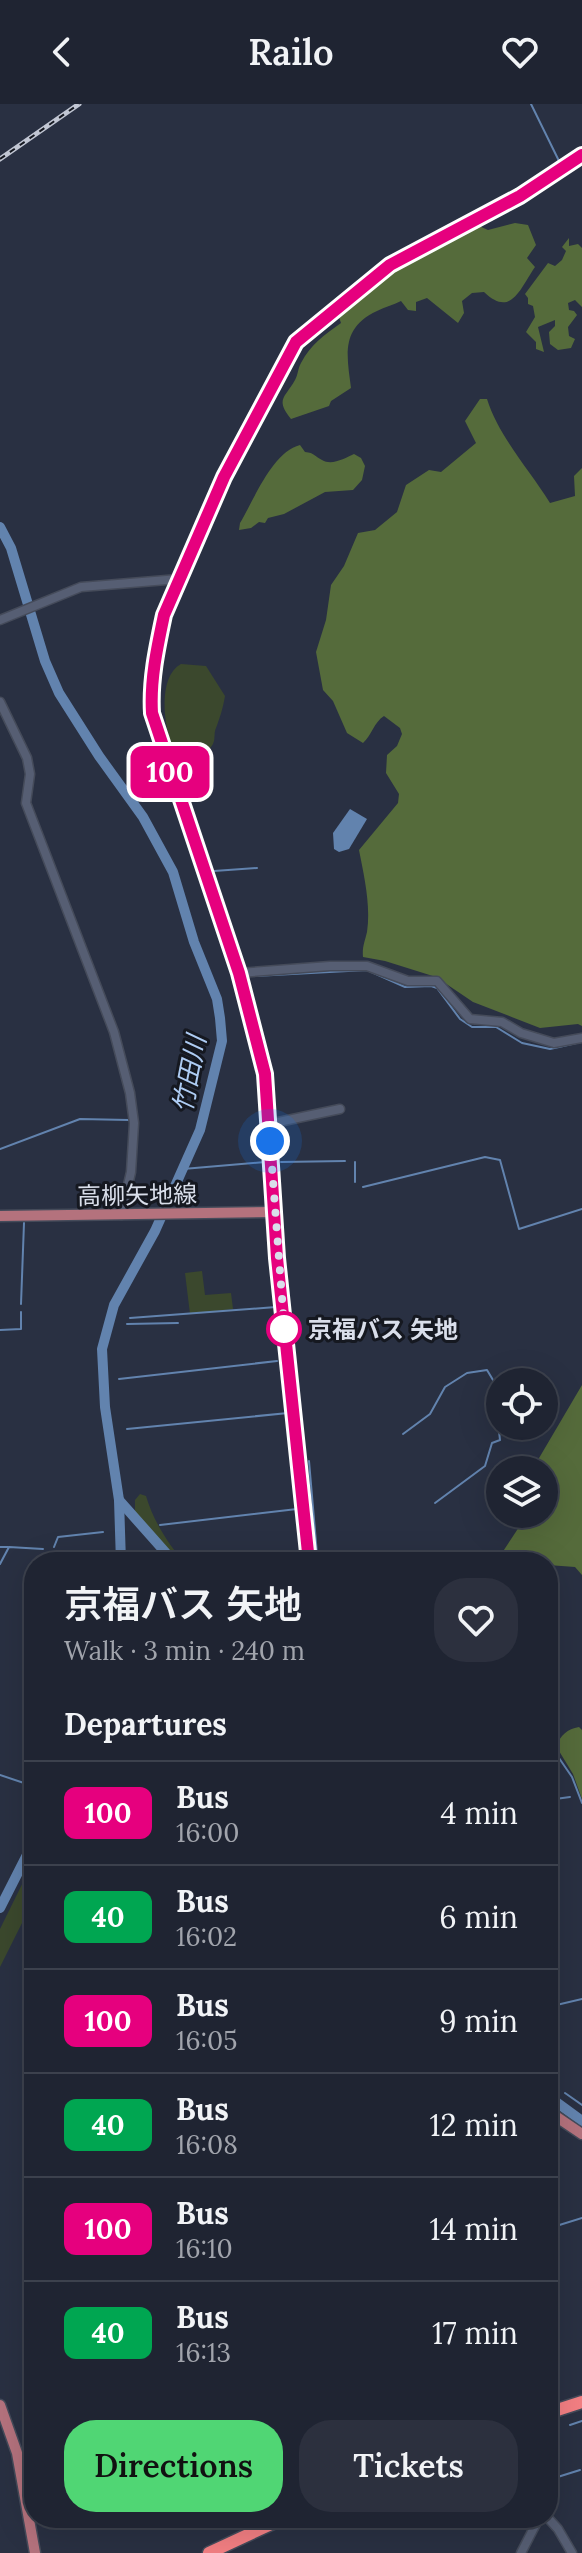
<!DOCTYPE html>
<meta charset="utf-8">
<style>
body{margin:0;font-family:Lora,"Noto Sans JP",serif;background:#2c303e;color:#f1f3f6;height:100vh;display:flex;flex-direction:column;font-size:30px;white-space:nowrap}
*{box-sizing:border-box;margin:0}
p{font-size:26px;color:#a1a4ac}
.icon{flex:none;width:44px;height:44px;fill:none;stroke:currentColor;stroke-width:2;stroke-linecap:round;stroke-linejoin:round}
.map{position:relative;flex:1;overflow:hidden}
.side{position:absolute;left:24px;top:1448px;width:534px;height:976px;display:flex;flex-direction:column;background:#1f2432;border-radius:32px;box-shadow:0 8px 32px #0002,0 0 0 2px #3c414d}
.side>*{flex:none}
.badge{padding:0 16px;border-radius:12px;font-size:28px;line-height:52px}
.controls{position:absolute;left:486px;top:1264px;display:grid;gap:16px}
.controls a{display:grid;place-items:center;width:72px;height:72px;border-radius:50%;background:#1f2432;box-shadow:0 8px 32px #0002,0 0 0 2px #3c414d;font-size:40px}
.you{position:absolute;width:40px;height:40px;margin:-20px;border:6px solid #fff;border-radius:50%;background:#1a73e8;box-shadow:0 0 0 12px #1a73e833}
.map>.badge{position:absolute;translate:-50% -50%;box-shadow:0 0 0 4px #fff}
h2{padding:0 40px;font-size:30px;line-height:72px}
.round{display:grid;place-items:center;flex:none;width:84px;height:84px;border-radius:32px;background:#2c303e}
.overview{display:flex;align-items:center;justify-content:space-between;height:136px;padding:0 40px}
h1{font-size:38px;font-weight:600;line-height:60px}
.action{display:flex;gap:16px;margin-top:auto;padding:16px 40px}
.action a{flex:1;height:92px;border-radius:32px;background:#50d674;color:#111;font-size:32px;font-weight:600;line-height:92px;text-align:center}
.action a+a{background:#2c303e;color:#f1f3f6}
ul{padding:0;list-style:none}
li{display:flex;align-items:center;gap:24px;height:104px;padding:0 40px;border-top:2px solid #3c414d}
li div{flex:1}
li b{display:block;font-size:30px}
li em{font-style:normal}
li .badge{min-width:88px;font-weight:700;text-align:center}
header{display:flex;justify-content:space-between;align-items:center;height:104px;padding:0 40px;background:#1f2432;font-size:36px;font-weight:600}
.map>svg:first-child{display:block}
</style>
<header><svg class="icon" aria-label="back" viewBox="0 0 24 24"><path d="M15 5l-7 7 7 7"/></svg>Railo<svg class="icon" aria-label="heart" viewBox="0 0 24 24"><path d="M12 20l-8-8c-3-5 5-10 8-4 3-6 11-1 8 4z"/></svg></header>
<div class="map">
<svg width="582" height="2449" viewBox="0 0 582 2449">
<rect width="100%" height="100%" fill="#293042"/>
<g fill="#3b482d">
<path d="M 181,560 L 206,562 L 225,592 C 223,604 220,613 216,624 C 214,628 215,633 214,637 C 210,654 184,649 173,644 C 164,623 157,573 181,560 Z"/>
<path d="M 202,1167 L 205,1191 L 231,1189 L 233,1205 L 190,1210 L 185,1169 Z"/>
<path d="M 140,1390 L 146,1392 C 153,1416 168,1440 184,1458 L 178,1458 L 135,1408 L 135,1396 Z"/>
<path d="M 34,1756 L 34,1795 L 0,1863 L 0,1825 Z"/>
</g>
<g fill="#556b3b">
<path d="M 515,119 L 528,121 L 536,141 L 527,154 L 535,163 C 520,185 511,214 484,188 L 472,189 L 462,197 L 464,209 L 458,219 L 427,194 L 416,198 L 416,207 L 408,206 L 401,197 C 393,201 385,203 377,207 C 340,224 347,252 351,284 L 331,297 L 329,302 L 291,315 C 275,295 285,294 295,276 C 298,271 298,264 301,259 C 311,240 324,231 341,219 L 339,213 L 383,175 L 424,149 L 479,122 L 488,126 Z"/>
<path d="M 569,134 L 569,142 L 578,140 L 582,144 L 582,203 L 575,196 L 568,199 L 569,206 L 574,207 L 577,211 L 568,223 L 569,232 L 575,235 L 571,244 L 558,246 L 550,240 L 549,228 L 555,222 L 555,216 L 538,223 L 544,248 L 536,245 L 536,238 L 526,228 L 535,213 L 533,202 L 528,200 L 528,194 L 525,190 L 548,159 L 555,162 L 562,156 L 566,147 L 562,143 Z"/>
<path d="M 480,295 L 487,295 C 499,333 529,365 550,399 L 575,392 L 574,372 L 582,364 L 582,922 L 578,920 L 540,924 L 473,898 L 436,873 L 385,857 L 363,853 C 362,843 365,837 367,828 C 371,801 364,772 359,746 L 398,699 L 399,690 L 386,669 L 387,651 L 397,642 L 402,630 L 400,624 L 384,612 C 374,618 372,631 363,639 L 347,629 L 333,597 L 323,586 L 316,548 L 326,516 L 331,481 L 344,462 L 358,429 L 375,426 L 397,408 L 406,381 L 429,366 L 441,368 L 476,339 L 465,317 Z"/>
<path d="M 300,341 L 305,348 C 315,349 314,352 322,356 C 332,362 345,354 354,350 L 361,354 L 365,362 L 362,376 L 353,386 L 325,388 L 284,410 L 268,414 L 265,419 L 259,418 L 251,424 L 239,426 L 240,419 C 254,396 272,348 300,341 Z"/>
<path d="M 582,1281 L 582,1471 L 575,1463 L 548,1461 L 548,1458 L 496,1458 L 521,1420 L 523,1410 L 544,1410 L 544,1366 L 532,1366 Z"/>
<path d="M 579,1623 L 582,1626 L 582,1695 L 573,1670 L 556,1642 C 561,1631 567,1625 579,1623 Z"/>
</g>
<path fill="#6283ae" d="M 350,705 L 367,715 L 349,745 L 339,748 L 334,745 L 333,729 Z"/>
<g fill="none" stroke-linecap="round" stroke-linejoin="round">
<g stroke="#6283ae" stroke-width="2">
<path d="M 531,0 L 560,59"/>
<path d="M 214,767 L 257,764"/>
<path d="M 255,872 L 367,866 L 405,883 L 431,882 L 437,884 L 460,915 L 472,923 L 496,923 L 522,939 L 550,945 L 581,938"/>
<path d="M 0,1045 L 80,1015 L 129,1016"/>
<path d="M 281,1058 L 345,1057"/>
<path d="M 183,1065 L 265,1058"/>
<path d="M 355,1078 L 355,1058"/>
<path d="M 363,1083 L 485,1053 L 500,1056 L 519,1125 L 582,1105"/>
<path d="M 21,1200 L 24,1119"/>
<path d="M 130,1214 L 276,1203"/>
<path d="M 127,1220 L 178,1219"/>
<path d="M 0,1226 L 21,1225 L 21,1208"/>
<path d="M 119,1275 L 277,1257"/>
<path d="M 127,1325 L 288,1309"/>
<path d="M 403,1330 L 430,1310 L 445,1283 L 467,1269 L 487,1266 L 493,1276 L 500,1336 L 492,1339 L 485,1362 L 435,1399"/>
<path d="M 309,1357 L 317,1450"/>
<path d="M 160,1421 L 297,1405"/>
<path d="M 0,1443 L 8,1443"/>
<path d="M 54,1443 L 58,1433 L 103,1428"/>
<path d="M 317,1455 L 318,1458"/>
<path d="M 0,1460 L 9,1443 L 43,1445"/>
<path d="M 548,1638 L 572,1673 L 582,1699"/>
<path d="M 0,1671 L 33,1682"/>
<path d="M 548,1696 L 570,1693"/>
<path d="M 548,1903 L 582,1895"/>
<path d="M 25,1973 L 34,1953"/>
<path d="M 548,1974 L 559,1983"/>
<path d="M 565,1989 L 582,2001"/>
<path d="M 551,2015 L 553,2123 L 582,2114"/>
<path d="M 570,2321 L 582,2317"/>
<path d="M 548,2376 L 580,2366"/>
</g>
<g stroke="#6283ae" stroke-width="10">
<path d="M 0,423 L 11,444 L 45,557 L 59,589 L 99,652 L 143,713 L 173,768 L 194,838 L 217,895 L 220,914 L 222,937 L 200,1026 L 155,1127 L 114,1201 L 102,1245 L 105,1303 L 119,1396 L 121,1458"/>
<path d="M 119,1396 L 174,1458"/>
<path d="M 0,1804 L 34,1737"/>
<path d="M 548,1992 L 582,2017"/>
</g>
<g stroke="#454b5a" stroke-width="11">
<g id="minor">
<path d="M 0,516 L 81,483 L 179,475"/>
<path d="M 0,598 L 27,654 L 30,670 L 26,699 L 114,928 L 130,989 L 134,1019 L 131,1068 L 121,1111"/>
<path d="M 239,869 L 330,862 L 367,862 L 408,877 L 437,877 L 470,915 L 502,918 L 521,929 L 554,939 L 582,934"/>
<path d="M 269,1020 L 340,1005"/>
<path d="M 548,2414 L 558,2425 L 572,2449"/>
<path d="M 521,2449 L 539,2414"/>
</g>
</g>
<g stroke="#454b5a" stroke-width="13">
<g id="major">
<path d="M 0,1112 L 274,1108"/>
<path d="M 309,1458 L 277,1154 L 265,970 L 239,869 L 152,609 C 150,575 157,544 164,511 L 224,373 L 296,238 L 390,161 L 520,92 L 582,51"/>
<path d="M 548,2007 L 582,2030"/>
<path d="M 0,2301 L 17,2349 L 35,2449"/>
</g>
</g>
<g stroke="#454b5a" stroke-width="15">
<g id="highway">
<path d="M 548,2309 L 582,2298"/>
<path d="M 209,2449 L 284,2414"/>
</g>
</g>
<use href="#minor" stroke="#565e73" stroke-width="8"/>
<use href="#major" stroke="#b4727d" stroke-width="10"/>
<use href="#highway" stroke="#f37f83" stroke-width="12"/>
<g stroke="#c1c6d3" stroke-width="5">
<path id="rail" d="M 0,55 L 79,0"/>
</g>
<use href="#rail" stroke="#151820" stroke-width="2" stroke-dasharray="6" stroke-linecap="butt"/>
</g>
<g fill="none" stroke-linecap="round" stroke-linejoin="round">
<g stroke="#fff" stroke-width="18">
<path id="line" d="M 309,1458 L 277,1154 L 265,970 L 239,869 L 152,609 C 150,576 157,544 164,511 L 224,373 L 296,238 L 390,161 L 520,92 L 582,51"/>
</g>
<use href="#line" stroke="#e6007e" stroke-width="12"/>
<path stroke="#d9deea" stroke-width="8" stroke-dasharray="0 14.4" d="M 270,1037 L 285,1233 L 284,1225"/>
</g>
<circle fill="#fff" stroke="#e6007e" stroke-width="4" cx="284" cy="1225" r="16"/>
<g text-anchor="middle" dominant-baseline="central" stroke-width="6" stroke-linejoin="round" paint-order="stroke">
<g font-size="24" fill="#d9deea" stroke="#151820">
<text transform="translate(137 1091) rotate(-1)">高柳矢地線</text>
</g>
<g font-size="24" font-weight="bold" fill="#d9deea" stroke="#151820" text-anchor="start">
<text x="308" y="1225">京福バス 矢地</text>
</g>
<g font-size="26" font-style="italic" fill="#aeccf3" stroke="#151820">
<text transform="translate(189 970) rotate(-79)">竹田川</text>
</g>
</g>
</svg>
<div class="controls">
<a><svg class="icon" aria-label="locate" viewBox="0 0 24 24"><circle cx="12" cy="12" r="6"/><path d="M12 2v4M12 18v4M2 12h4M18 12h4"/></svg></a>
<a><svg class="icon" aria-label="layers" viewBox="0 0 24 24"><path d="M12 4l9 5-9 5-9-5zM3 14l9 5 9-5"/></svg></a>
</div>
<div class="you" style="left:270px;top:1037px"></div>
<b class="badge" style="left:170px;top:668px;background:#e6007e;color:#fff">100</b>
<section class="side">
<div class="overview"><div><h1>京福バス 矢地</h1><p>Walk · 3 min · 240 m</p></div><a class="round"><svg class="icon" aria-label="heart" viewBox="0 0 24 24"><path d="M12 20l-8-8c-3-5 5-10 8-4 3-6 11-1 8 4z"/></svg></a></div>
<h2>Departures</h2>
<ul>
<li><span class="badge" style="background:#e6007e;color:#fff">100</span><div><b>Bus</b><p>16:00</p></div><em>4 min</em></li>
<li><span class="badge" style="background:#00a651;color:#fff">40</span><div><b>Bus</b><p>16:02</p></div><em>6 min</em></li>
<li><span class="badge" style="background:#e6007e;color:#fff">100</span><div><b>Bus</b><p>16:05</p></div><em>9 min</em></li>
<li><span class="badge" style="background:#00a651;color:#fff">40</span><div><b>Bus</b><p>16:08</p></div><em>12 min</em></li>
<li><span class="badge" style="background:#e6007e;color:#fff">100</span><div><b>Bus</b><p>16:10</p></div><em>14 min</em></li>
<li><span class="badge" style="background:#00a651;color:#fff">40</span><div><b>Bus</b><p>16:13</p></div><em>17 min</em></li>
</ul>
<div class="action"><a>Directions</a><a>Tickets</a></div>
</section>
</div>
